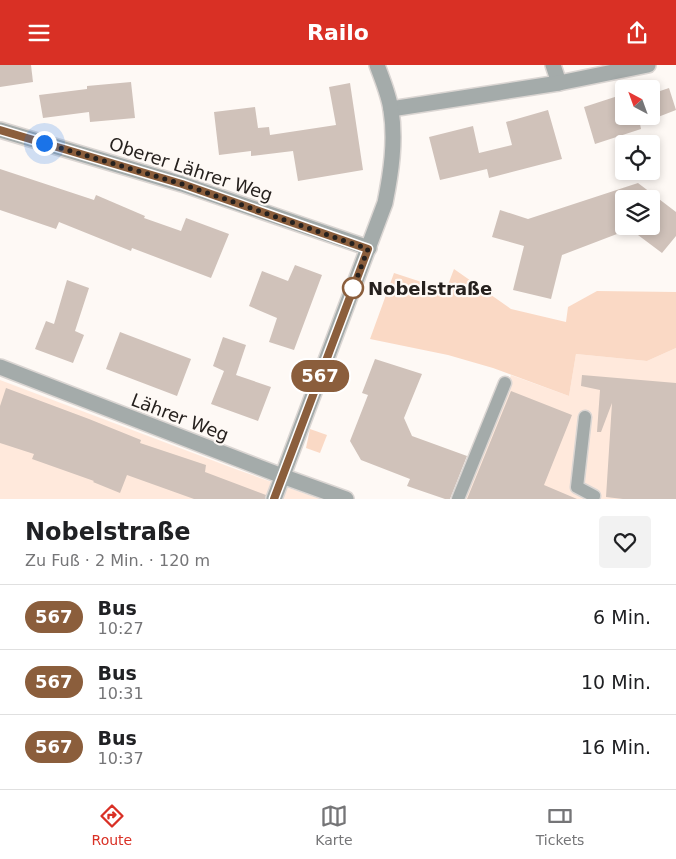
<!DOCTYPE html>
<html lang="de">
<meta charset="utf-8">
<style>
body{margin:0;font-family:"DejaVu Sans",sans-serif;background:#f2f2f2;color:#202124;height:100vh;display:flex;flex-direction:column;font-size:19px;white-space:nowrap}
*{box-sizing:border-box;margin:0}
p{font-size:16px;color:#757577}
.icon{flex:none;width:28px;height:28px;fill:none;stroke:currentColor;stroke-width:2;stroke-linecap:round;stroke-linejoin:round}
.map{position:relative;height:434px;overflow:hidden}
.drawer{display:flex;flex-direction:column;background:#fff;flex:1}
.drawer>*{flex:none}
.badge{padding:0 10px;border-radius:16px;font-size:18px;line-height:32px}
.needle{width:32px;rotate:319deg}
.buttons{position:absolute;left:615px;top:15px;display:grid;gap:10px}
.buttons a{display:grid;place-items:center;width:45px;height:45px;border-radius:5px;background:#fff;box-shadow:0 2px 8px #0003;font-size:25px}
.you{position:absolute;width:25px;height:25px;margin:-12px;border:4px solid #fff;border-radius:50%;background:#1a73e8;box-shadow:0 0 0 8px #1a73e833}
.map>.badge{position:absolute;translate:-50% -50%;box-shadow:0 0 0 2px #fff}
.round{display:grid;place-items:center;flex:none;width:52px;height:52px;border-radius:5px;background:#f2f2f2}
.overview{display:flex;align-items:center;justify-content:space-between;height:85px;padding:0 25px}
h1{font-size:24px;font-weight:700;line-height:38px}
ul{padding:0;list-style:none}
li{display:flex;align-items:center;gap:15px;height:65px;padding:0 25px;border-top:1px solid #e0e0e0}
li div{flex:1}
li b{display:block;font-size:19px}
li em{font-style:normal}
li .badge{min-width:55px;font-weight:700;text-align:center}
header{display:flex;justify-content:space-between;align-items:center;height:65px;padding:0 25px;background:#d93025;color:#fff;font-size:22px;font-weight:700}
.menu{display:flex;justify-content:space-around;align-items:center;height:70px;border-top:1px solid #e0e0e0;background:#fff;font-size:14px;color:#757577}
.menu a{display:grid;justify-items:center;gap:2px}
.menu .on{color:#d93025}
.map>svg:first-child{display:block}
</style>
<header><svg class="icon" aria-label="menu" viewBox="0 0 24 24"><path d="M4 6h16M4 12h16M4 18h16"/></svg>Railo<svg class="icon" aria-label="share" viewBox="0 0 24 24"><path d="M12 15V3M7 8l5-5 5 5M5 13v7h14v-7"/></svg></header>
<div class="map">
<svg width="676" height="434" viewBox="0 0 676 434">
<rect width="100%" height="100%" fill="#fef9f5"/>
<g fill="#ffe9dc">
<path d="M 676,283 L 676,434 L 462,434 L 511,310 L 569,331 L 576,289 L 647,296 Z"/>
<path d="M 0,315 L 238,405 L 320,434 L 0,434 Z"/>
</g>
<g fill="#fad9c5">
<path d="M 454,204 L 511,244 L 566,257 L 568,242 L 597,226 L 676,227 L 676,283 L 647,296 L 576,289 L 569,331 L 493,303 L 448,290 L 370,274 L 394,208 L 446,225 Z"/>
<path d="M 310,364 L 327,370 L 320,388 L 306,383 Z"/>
</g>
<g fill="#d0c2ba" fill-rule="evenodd">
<path d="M 0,0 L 31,0 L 33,17 L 0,22 Z"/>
<path d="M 131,17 L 135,53 L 90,57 L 89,47 L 43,53 L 39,30 L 87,24 L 87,21 Z"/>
<path d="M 350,18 L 363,105 L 298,116 L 293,86 L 251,91 L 251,86 L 219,90 L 214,47 L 255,42 L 258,63 L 269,62 L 270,70 L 336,60 L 329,22 Z"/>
<path d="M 669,23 L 676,45 L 640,59 L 641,64 L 595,79 L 584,42 L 624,29 L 624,51 L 651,51 L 651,29 Z"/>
<path d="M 548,45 L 562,94 L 489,113 L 487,104 L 440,115 L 429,72 L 473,61 L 479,88 L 512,80 L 506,57 Z"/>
<path d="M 0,104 L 94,135 L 96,130 L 145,151 L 144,153 L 181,166 L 186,153 L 229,169 L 211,213 L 132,183 L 131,186 L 59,157 L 56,164 L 0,145 Z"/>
<path d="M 638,118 L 676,147 L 676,171 L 662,188 L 630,164 L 562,190 L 551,234 L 513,225 L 524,181 L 492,172 L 500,145 L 528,154 ZM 624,134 L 651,134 L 651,161 L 624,161 Z"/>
<path d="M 295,200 L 322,210 L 294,285 L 269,277 L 277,253 L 249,241 L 262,206 L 288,216 Z"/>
<path d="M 67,215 L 89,223 L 75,266 L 84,270 L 73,298 L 35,284 L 46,256 L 54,259 Z"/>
<path d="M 120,267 L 191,294 L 177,331 L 106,304 Z"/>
<path d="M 223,272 L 246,280 L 236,310 L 271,322 L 258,356 L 211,339 L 224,306 L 213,301 Z"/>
<path d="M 375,294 L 422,309 L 404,353 L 412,371 L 467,391 L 450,434 L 445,434 L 407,421 L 410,414 L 361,395 L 350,376 L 368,330 L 362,328 Z"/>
<path d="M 582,310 L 676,318 L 676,434 L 623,434 L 606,432 L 612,338 L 601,367 L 597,367 L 600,325 L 581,321 Z"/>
<path d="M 6,323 L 89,354 L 141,375 L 140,378 L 206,400 L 205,407 L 266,430 L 265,434 L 194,434 L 127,410 L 120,428 L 93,417 L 94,416 L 32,394 L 34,389 L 0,378 L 0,341 Z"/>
<path d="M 511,326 L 572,350 L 544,420 L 577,434 L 467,434 Z"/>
</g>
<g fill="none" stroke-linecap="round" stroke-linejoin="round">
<g stroke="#dbd6d3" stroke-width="15">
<g id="lane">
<path d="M 585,352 L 577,422 L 594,431 L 593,434"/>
<path d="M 458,434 L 505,318"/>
</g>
</g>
<g stroke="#dbd6d3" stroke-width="18">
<g id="street">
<path d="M 553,0 L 559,18"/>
<path d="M 391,44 L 559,18 L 648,0"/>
<path d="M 0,65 L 182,119 L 369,183"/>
<path d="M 0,302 L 282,411 L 346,434"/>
<path d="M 274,434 L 385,138 C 391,108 396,76 391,45 C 389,30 382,14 377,0"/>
</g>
</g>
<use href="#lane" stroke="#a4abaa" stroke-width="12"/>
<use href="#street" stroke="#a4abaa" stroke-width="15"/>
</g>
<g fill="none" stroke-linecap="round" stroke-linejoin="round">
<g stroke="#fff" stroke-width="11">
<path id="line" d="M 0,65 L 182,119 L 368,184 L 274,434"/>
</g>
<use href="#line" stroke="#8b5e3c" stroke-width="8"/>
<path stroke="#26211e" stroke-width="5" stroke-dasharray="0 9" d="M 44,78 L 182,119 L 368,184 L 353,223"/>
</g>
<circle fill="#fff" stroke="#8b5e3c" stroke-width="2.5" cx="353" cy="223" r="10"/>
<g text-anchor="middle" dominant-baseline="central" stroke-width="4.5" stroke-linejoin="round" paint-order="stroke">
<g font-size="18" fill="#26211e" stroke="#fef9f5">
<text transform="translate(191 104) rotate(18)">Oberer Lährer Weg</text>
<text transform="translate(180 352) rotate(21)">Lährer Weg</text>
</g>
<g font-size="18" font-weight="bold" fill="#26211e" stroke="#fef9f5" text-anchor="start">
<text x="368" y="223">Nobelstraße</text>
</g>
</g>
</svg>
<div class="buttons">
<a><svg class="needle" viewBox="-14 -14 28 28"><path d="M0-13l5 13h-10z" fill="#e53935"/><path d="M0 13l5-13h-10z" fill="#757577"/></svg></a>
<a><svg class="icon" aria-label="locate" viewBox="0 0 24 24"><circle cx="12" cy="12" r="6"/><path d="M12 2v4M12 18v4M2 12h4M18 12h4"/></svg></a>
<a><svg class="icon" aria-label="layers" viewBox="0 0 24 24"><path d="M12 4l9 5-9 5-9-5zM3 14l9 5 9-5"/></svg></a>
</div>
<div class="you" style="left:44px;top:78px"></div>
<b class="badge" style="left:320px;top:311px;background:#8b5e3c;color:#fff">567</b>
</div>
<section class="drawer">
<div class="overview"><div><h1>Nobelstraße</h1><p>Zu Fuß · 2 Min. · 120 m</p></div><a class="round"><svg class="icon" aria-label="heart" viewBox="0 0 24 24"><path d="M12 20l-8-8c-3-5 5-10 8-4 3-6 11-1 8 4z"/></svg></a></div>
<ul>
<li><span class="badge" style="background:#8b5e3c;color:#fff">567</span><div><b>Bus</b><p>10:27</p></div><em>6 Min.</em></li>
<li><span class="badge" style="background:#8b5e3c;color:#fff">567</span><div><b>Bus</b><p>10:31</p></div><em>10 Min.</em></li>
<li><span class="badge" style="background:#8b5e3c;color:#fff">567</span><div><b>Bus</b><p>10:37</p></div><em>16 Min.</em></li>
</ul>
</section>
<nav class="menu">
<a class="on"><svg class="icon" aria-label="directions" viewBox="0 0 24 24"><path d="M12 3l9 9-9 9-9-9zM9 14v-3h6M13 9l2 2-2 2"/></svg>Route</a>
<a><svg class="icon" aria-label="map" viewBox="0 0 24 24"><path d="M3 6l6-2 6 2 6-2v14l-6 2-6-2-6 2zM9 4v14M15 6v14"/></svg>Karte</a>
<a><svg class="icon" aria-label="tickets" viewBox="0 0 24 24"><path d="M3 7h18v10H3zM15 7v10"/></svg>Tickets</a>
</nav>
